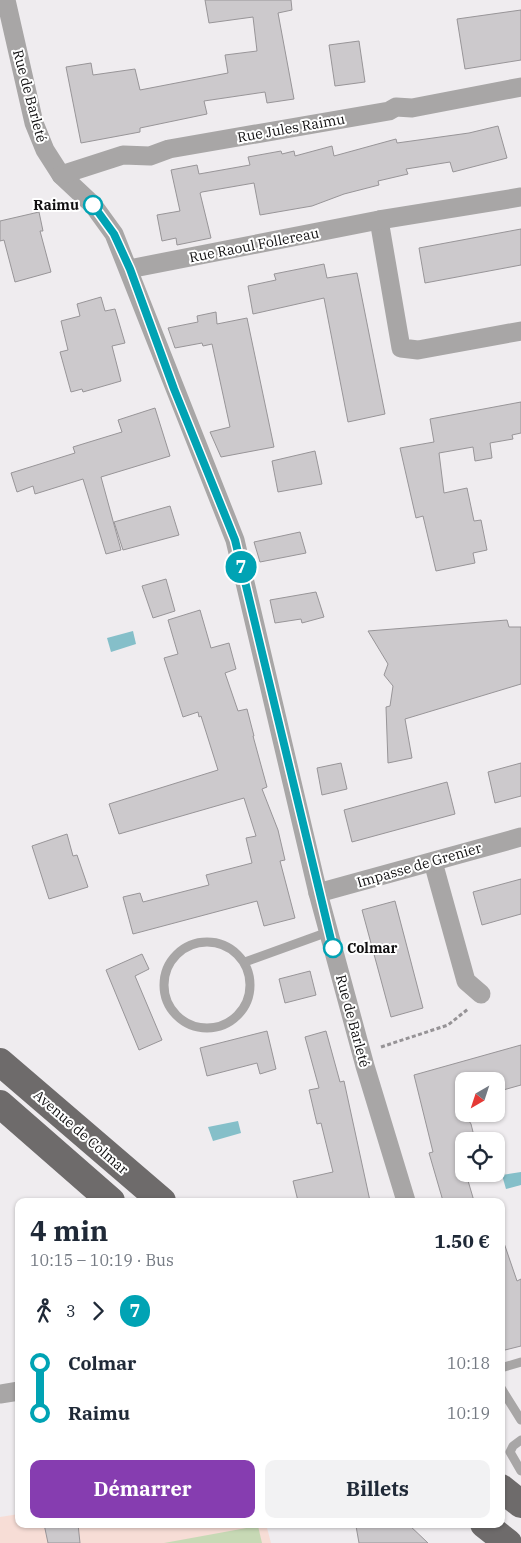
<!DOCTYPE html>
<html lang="fr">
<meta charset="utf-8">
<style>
body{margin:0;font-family:"IBM Plex Serif",serif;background:#f2f2f3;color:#1f2937;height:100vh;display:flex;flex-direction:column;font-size:19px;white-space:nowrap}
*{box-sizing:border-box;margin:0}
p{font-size:16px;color:#747a83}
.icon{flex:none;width:28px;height:28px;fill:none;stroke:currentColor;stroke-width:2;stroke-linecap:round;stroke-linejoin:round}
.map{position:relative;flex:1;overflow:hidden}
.drawer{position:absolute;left:15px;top:1198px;width:490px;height:330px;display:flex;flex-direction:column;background:#fff;border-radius:10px;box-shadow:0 1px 4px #0004}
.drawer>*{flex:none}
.badge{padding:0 10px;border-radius:16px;font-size:18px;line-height:32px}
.needle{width:32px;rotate:219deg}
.controls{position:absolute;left:455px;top:1072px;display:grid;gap:10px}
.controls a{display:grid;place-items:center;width:50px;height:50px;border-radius:10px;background:#fff;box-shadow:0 1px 4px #0004;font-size:25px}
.map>.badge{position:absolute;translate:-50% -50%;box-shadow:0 0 0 2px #fff}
.legs{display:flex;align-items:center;gap:8px;height:55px;padding:0 15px;font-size:16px}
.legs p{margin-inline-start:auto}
.headline{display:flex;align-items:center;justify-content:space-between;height:85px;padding:0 15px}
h1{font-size:28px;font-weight:800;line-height:38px}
.primary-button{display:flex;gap:10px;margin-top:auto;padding:10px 15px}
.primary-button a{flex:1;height:58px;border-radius:10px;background:#863db0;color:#fff;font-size:20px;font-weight:800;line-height:58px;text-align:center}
.primary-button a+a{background:#f2f2f3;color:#1f2937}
ul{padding:0 15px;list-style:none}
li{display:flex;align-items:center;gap:18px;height:50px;font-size:19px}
li i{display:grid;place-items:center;width:8px;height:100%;margin:0 6px;background:currentColor}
li i::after{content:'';width:12px;height:12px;margin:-6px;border:4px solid;border-radius:50%;background:#fff}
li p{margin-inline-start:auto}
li:first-child i{background:linear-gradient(#0000 50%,currentColor 0)}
li:last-child i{background:linear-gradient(currentColor 50%,#0000 0)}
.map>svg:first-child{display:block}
</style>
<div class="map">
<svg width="521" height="1543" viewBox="0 0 521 1543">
<rect width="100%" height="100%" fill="#efecef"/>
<path fill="#f7ddd6" d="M 19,1514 L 19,1524 L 266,1524 L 271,1543 L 0,1543 L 0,1517 Z"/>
<path fill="#c7d9b5" d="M 258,1526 L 262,1543 L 164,1543 Z"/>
<g fill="#85bfc9">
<path d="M 133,631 L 136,644 L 111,652 L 107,638 Z"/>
<path d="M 238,1121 L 241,1133 L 213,1141 L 208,1127 Z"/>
<path d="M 521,1172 L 521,1185 L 506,1189 L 502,1175 Z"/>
</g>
<g fill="#ccc9cc" stroke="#989598">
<path d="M 205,0 L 291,0 L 292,10 L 278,13 L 294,99 L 267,103 L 265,92 L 204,101 L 207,114 L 140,128 L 140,132 L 81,143 L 66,67 L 91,63 L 93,75 L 135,69 L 140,90 L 228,73 L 225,55 L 257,51 L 253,17 L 209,23 Z"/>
<path d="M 521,10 L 521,60 L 465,69 L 457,19 Z"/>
<path d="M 359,41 L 365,82 L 335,86 L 329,45 Z"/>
<path d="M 498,126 L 507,158 L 453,172 L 450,162 L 406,169 L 408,174 L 378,181 L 379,185 L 344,194 L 312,206 L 260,215 L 254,183 L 202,192 L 200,193 L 211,238 L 177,245 L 176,238 L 162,241 L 157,215 L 180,211 L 171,170 L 197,165 L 199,174 L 250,165 L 248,157 L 281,151 L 282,154 L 294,151 L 295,156 L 332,146 L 334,156 L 396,139 L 397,143 L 469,133 Z"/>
<path d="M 39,212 L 43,231 L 40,231 L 51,272 L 15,282 L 4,240 L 0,241 L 0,221 Z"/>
<path d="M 521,229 L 521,265 L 425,283 L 419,248 Z"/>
<path d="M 324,264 L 327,278 L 357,273 L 385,414 L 348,422 L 324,298 L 253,314 L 248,286 L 276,280 L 274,274 Z"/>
<path d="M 101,297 L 105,311 L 115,309 L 125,343 L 112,346 L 121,381 L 83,392 L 82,389 L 71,392 L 60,352 L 68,350 L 61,321 L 80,316 L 77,304 Z"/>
<path d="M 216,312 L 217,324 L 247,318 L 274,447 L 221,457 L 210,432 L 230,427 L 212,344 L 203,346 L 202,343 L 175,348 L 168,328 L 198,322 L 197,316 Z"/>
<path d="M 521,402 L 521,433 L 512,435 L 513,439 L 490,443 L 492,458 L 475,461 L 473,447 L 439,453 L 444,493 L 467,488 L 474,521 L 481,520 L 487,550 L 473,553 L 475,563 L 436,571 L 423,516 L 416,518 L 400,448 L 434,442 L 430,419 Z"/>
<path d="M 155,408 L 170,456 L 101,477 L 121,550 L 106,554 L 83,479 L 35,494 L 33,486 L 17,492 L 11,473 L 75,453 L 73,447 L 122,432 L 118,420 Z"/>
<path d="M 315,451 L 322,484 L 278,492 L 272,461 Z"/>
<path d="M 170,506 L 179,535 L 123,550 L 114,522 Z"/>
<path d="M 300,532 L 306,553 L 260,562 L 254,542 Z"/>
<path d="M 166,579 L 175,611 L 153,618 L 142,586 Z"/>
<path d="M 316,592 L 324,617 L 302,623 L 301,619 L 275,623 L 270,600 Z"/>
<path d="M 200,610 L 211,648 L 229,643 L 236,669 L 225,673 L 238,711 L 247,709 L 254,736 L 253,736 L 267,787 L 262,789 L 278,830 L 285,860 L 280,861 L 295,918 L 264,926 L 257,901 L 133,934 L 123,897 L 140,893 L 143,902 L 209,885 L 206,875 L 252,863 L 246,838 L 256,836 L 244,798 L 119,834 L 109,804 L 218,770 L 201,716 L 199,717 L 198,712 L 183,717 L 164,658 L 178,654 L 168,620 Z"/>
<path d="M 507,620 L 509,627 L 521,627 L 521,684 L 405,719 L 412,758 L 388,763 L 386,707 L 390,706 L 393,686 L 384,675 L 388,664 L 368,631 Z"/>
<path d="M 341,763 L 347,789 L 322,795 L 317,768 Z"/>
<path d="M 521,763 L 521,796 L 495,803 L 488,772 Z"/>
<path d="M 447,782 L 455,814 L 352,842 L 344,810 Z"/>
<path d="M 67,834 L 73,856 L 77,855 L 88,887 L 49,899 L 32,846 Z"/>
<path d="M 521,879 L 521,914 L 482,925 L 473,892 Z"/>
<path d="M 395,901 L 423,1008 L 391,1017 L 362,910 Z"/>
<path d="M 142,954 L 149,969 L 135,976 L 162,1040 L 139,1050 L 106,970 Z"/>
<path d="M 310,971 L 316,995 L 285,1003 L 279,979 Z"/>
<path d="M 267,1031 L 276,1069 L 260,1074 L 257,1063 L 207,1076 L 200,1048 Z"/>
<path d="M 326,1031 L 340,1082 L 344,1081 L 370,1201 L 298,1201 L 293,1181 L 333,1172 L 321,1123 L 317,1124 L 309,1090 L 319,1088 L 305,1037 Z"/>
<path d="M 521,1045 L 521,1085 L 496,1092 L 496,1081 L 464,1081 L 464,1101 L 457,1102 L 471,1124 L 474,1136 L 464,1139 L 464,1174 L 466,1174 L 474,1201 L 443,1201 L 429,1153 L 433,1152 L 414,1075 Z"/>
<path d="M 504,1243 L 517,1281 L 521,1279 L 521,1346 L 501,1351 L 501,1244 Z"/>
<path d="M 44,1524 L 78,1524 L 80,1543 L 48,1543 Z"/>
<path d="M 369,1524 L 408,1524 L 428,1543 L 359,1543 L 356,1526 Z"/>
</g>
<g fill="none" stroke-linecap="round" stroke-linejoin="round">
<path stroke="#969396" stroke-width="3" stroke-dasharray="4 2.5" stroke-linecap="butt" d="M 381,1047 L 448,1025 L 468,1009"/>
<g stroke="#a8a6a6" stroke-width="9">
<circle cx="207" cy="985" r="43"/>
<path d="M 245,962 L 328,932"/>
<path d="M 501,1368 L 521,1362"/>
<path d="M 501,1388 L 521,1420"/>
<path d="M 521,1440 L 513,1446 L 510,1452 L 521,1471"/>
</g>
<g stroke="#a8a6a6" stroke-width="19">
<path d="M 6,0 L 34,123 L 45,150 L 61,175 L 93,205 L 114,234 L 235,540 L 318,893 L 365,1066 L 406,1201"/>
<path d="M 61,175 L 123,155 L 150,156 L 169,149 L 389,111 L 396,107 L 412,108 L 521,87"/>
<path d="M 379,220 L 401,348 L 418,350 L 521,331"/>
<path d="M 129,269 L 379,220 L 521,197"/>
<path d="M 433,862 L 466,981 L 481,994"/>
<path d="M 318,893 L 521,837"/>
<path d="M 0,1394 L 19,1391"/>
</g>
<g stroke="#6e6b6b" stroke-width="28">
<path d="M 0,1062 L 162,1201"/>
<path d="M 0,1104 L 111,1201"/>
<path d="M 501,1488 L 521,1504"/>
<path d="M 484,1524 L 508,1543"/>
</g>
</g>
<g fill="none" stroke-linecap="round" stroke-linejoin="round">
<g stroke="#fff" stroke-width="11">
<path id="line-1" d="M 93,205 L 114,234 L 130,269 L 174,389 L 235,540 L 333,948"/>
</g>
<use href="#line-1" stroke="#00a3b4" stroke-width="8"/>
</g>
<g fill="#fff" stroke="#00a3b4" stroke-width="2.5">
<circle cx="93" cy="205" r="9"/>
<circle cx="333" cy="948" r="9"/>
</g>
<g text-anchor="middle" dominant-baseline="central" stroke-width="4" stroke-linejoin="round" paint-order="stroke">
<g font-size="14" fill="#100f10" stroke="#fff">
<text transform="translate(30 96) rotate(75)">Rue de Barleté</text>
<text transform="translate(291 128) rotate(-10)">Rue Jules Raimu</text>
<text transform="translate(254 245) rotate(-11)">Rue Raoul Follereau</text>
<text transform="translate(419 865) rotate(-16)">Impasse de Grenier</text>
<text transform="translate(353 1021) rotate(75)">Rue de Barleté</text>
<text transform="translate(81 1132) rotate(41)">Avenue de Colmar</text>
</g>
<g font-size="14" font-weight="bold" fill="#100f10" stroke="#fff" text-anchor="end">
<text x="79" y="205">Raimu</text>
<text x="347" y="948" text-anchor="start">Colmar</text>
</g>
</g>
</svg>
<div class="controls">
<a><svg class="needle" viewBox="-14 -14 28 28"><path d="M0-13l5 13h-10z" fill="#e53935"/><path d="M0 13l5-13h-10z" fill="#747a83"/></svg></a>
<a><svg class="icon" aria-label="locate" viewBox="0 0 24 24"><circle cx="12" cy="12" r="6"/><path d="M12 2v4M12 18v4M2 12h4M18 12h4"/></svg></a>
</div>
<b class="badge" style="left:241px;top:567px;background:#00a3b4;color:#fff">7</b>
<section class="drawer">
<div class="headline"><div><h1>4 min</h1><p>10:15 – 10:19 · Bus</p></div><b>1.50 €</b></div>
<div class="legs"><svg class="icon" aria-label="walk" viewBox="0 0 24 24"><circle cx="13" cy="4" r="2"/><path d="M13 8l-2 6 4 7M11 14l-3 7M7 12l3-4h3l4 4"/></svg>3<svg class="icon" aria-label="forward" viewBox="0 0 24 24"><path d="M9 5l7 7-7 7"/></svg><b class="badge" style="background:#00a3b4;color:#fff">7</b></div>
<ul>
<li><i style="color:#00a3b4"></i><b>Colmar</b><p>10:18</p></li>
<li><i style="color:#00a3b4"></i><b>Raimu</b><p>10:19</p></li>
</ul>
<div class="primary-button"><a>Démarrer</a><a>Billets</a></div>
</section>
</div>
